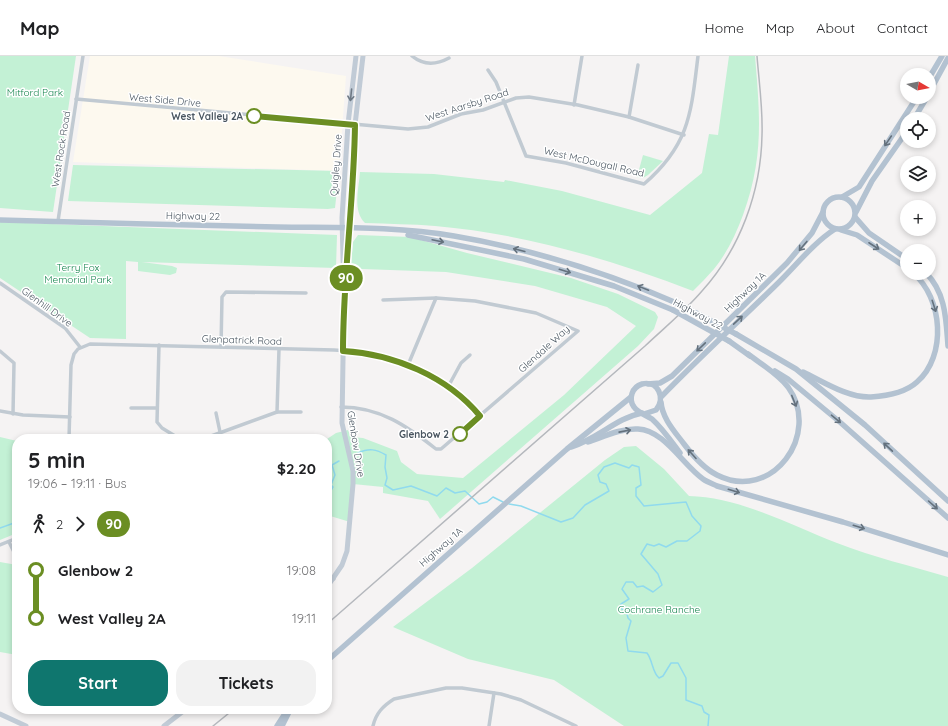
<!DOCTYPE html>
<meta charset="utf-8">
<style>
body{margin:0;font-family:Quicksand,sans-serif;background:#f2f2f2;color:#202124;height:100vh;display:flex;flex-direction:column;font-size:15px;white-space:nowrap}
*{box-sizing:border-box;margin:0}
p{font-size:13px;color:#757577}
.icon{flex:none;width:22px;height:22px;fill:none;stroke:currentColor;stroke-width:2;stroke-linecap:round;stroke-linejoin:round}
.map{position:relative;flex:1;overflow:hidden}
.sheet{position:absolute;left:12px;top:378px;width:320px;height:280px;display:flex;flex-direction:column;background:#fff;border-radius:16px;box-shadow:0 2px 6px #0003}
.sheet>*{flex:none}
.badge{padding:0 8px;border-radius:13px;font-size:14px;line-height:26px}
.needle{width:26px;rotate:99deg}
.fabs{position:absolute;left:900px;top:12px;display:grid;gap:8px}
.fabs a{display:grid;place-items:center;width:36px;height:36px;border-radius:50%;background:#fff;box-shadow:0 2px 6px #0003;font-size:20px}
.map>.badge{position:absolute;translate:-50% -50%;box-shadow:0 0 0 2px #fff}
.legs{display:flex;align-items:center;gap:6px;height:44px;padding:0 16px;font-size:13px}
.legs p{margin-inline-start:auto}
.summary{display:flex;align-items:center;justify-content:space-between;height:68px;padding:0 16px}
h1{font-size:22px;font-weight:700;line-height:30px}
.cta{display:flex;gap:8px;margin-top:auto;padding:8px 16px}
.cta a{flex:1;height:46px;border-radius:16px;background:#0f766e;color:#fff;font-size:16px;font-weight:700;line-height:46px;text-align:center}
.cta a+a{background:#f2f2f2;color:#202124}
ul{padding:0 16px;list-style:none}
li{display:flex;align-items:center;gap:14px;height:48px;font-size:15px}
li i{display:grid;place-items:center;width:6px;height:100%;margin:0 5px;background:currentColor}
li i::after{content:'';width:10px;height:10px;margin:-5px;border:3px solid;border-radius:50%;background:#fff}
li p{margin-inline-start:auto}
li:first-child i{background:linear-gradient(#0000 50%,currentColor 0)}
li:last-child i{background:linear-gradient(currentColor 50%,#0000 0)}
header{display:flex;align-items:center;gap:24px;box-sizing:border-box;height:56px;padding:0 20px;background:#fff;border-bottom:1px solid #e0e0e0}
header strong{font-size:19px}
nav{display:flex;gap:22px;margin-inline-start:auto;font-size:14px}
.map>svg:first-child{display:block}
</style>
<header>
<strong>Map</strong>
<nav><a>Home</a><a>Map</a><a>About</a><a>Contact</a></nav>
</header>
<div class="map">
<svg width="948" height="670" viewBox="0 0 948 670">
<rect width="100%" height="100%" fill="#f5f3f3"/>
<path fill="#fdf9ef" d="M 90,0 L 219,0 L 346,20 L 339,115 L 73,106 Z"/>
<g fill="#c3f1d5">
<path d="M 0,0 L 76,0 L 53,156 L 0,152 Z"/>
<path d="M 729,0 L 755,0 C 760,60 764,101 743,159 C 736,178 727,197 714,213 C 707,221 700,228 693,235 C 610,203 525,178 435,170 C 412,168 388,168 365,167 C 352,154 359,132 360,116 L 434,118 L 504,126 L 505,124 L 562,135 L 650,159 L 702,117 L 709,78 L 718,79 Z"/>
<path d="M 643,99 L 663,105 L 648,119 L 643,122 L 637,121 Z"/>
<path d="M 73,109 L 339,115 L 335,152 L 328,153 L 68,145 Z"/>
<path d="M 0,166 L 337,179 L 336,212 L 142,206 L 172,210 L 177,212 L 176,217 L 170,219 L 138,215 L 138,206 L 126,205 L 126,283 L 90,282 L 0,222 Z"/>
<path d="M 358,179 L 410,181 L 467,197 L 571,222 L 618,238 L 655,256 L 658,261 L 654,273 L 638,290 L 440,463 L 428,445 L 383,437 L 383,431 L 353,428 L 350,466 L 327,459 L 327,383 L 336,377 L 348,374 L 351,381 L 363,382 L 397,395 L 401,406 L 417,418 L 463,422 L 564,339 L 636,270 L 607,251 L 535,230 L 446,216 L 362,213 L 350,222 L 353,186 Z"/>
<path d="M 0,381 L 17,385 L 17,477 L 0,484 Z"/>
<path d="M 636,390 L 664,413 L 689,440 C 739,441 791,469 837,487 C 873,501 911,510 948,521 L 948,670 L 624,670 L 554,624 L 468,603 L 393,571 L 472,512 L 605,404 L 624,391 Z"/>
<path d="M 0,506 L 17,509 L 17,599 L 0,596 Z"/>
</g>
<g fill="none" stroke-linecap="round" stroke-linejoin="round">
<g stroke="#90daee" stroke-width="1.5">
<path d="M 358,397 C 369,392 376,393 386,399 L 385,411 L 387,422 L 385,429 L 393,434 L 411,430 L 437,440 L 446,432 L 455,437 L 465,435 L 479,448 L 487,446 L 493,441 L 503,446"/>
<path d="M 327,442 L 333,431 L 331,429 L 335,419 L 332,409 L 339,405"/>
<path d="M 509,448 L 521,450 L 561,466 L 573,462 L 585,449 L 609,435 L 606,428 L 600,426 L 598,419 L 604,411 L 615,407 L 629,412 L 632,409 L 639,411 L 641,429 L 636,432 L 636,440 L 644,450 L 686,446 L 692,460 L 701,470 L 700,475 L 687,485 L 677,485 L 666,491 L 659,488 L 654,490 L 647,488 L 641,498 L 658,518 L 662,529 L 653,536 L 643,530 L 637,531 L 633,526 L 626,526 L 622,533 L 629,543 L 621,548 L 622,553 L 626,554 L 628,562 L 631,565 L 626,582 L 628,595 L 647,597 C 653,605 652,616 659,622 L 663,620 L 671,607 L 678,607 L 686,622 L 686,644 L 702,650 L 704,656 L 709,659 L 708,670"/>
<path d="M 0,472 L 14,467 L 17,457"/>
</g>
<g stroke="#c1cad2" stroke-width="3.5">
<path d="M 412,0 C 424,10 436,9 449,2"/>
<path d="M 488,14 L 496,26 L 526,100 L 566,107 L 644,128 C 690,88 691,57 698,0"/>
<path d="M 76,43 L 408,73 L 428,71 L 461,58 L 483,54 L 516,42 L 529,41 L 578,49 L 629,61 L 684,79"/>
<path d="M 574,49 L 582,0"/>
<path d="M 629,61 L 638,9"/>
<path d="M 58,165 L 83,0"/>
<path d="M 0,227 L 65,272 L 80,291"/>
<path d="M 383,244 L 436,242"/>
<path d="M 159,289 L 157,366 L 162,372 L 180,383"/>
<path d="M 221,291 L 222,241 L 226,236 L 306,237"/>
<path d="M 0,295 L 14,307 L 13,358"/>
<path d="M 448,331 L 461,307 L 470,299"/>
<path d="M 341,351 C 380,351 407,370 436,393 L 441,393 L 578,275 L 536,257 L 475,245 L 436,242 L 408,309"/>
<path d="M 131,352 L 157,352"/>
<path d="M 0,355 L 23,359 L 70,361"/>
<path d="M 277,356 L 301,356"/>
<path d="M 216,357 L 220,376"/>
<path d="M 69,383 L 71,309 L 74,298 L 78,293 L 90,288 L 334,294 C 388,297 444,317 480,360"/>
<path d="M 203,383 L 277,356 L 279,293"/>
<path d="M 9,486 L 17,502"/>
<path d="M 0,489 L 17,482"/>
<path d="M 327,518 L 334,523"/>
<path d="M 373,670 C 376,657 383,650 394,643 L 446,632 L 462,632 L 501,638 L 521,644 L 576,670"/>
<path d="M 489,670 L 494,637"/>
</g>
<g stroke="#c1cbd6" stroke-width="5">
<path d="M 346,228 L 355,69 L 363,0"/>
<path d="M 327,531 L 342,509 L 347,495 L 353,428 L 353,415 L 342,367 L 344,241 L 342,162 L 348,68 L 356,0"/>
<path d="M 0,658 L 26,670"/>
<path d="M 164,670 L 186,653"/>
</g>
<g stroke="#b3c2d1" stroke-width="5.5">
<path d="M 929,22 L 942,0"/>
<path d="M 929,37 L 948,2"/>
<path d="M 914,63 L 927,41"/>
<circle cx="839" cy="157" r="16"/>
<path d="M 842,141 L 859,131 L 917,41"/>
<path d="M 856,156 L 872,125 L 907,75"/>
<path d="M 855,161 L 869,177 L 907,203"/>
<path d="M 0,164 C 92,167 185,169 277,171 C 336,172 396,170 454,180 C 531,193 608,217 679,248"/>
<path d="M 841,174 L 857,179 L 907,212"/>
<path d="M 408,179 L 524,203 L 614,230 L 673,254"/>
<path d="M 926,217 C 946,237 946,264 948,290"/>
<path d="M 736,278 L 796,313 L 865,369 L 948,445"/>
<path d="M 729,285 L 750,300"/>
<path d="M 775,315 L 788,323 L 841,367 L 948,462"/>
<path d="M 803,316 C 824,326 848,342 871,341 C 886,340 905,337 917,326 C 947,300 943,242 913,217"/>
<path d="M 648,328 L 660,327 L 672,320 L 787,207 L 812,177 L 823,156"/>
<path d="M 661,341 C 698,303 737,267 775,230 C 795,211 812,188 835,173"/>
<path d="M 661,346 C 662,362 675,376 684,388 C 693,400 703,412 717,419 C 772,447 822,378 788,331 C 778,318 761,308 748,298"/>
<path d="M 644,358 L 656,354 C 666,342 658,324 642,328 C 632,331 628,343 634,351 C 638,357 646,359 652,363 C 663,373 671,385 680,397"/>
<path d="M 588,386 C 603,381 621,372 638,373 C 664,374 683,409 703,423 C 707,426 713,428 717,430 L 843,466 L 948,499"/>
<path d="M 571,391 C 598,383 616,362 642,357"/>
<path d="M 327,605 L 567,393 L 631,341"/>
<path d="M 277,670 L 288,653"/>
<path d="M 282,670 L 289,656"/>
</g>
<g stroke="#b5b8bd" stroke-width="1.5">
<path d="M 327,568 L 645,290 C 664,272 685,255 702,235 C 740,193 761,136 762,79 C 763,53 759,26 757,0"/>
<path d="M 213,670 L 234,653"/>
</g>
<g stroke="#b3c2d1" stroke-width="5.5">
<path d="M 679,248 L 736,278"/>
<path d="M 673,254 L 729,285"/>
</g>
</g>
<defs><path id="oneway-shaft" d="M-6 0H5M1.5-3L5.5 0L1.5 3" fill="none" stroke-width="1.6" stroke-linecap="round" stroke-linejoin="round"/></defs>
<use stroke="#6e7984" href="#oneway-shaft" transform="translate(351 39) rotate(96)"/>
<g stroke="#64717d">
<use href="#oneway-shaft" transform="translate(888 85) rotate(124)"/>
<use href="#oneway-shaft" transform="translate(438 185) rotate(12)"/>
<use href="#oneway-shaft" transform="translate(803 190) rotate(130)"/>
<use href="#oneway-shaft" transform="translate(874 190) rotate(33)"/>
<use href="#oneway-shaft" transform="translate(519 194) rotate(-166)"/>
<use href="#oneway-shaft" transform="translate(565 215) rotate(17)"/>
<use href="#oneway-shaft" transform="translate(643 232) rotate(-158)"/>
<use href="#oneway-shaft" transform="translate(934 250) rotate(72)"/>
<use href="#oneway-shaft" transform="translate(738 264) rotate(-43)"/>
<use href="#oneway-shaft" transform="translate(701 291) rotate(136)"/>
<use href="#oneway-shaft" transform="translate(794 345) rotate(68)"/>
<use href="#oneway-shaft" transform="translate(836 363) rotate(40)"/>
<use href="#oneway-shaft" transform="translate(625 375) rotate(-11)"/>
<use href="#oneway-shaft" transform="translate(888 391) rotate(-137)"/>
<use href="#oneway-shaft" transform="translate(692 398) rotate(-132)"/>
<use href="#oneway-shaft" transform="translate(734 435) rotate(17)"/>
<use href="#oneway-shaft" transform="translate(933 449) rotate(42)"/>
<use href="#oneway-shaft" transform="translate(859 471) rotate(17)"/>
</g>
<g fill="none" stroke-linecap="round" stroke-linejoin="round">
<g stroke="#fff" stroke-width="9">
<path id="line-1" d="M 254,60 L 355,69 C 354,144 343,219 343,295 C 393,298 447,320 480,360 L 460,378"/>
</g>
<use href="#line-1" stroke="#6b8e23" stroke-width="6"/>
</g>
<g fill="#fff" stroke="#6b8e23" stroke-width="2">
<circle cx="254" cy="60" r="7"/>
<circle cx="460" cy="378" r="7"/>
</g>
<g text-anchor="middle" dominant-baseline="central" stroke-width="3" stroke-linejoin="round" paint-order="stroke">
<g font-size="10" fill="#17864f" stroke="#fff">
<text x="35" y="36">Mitford Park</text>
<text x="78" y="211">Terry Fox<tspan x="78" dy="12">Memorial Park</tspan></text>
<text x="659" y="553">Cochrane Ranche</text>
</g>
<g font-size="10" fill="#4a5661" stroke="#fff">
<text transform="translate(165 44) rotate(5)">West Side Drive</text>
<text transform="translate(467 49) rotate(-18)">West Aarsby Road</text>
<text transform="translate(61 93) rotate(-81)">West Rock Road</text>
<text transform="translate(594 106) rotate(13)">West McDougall Road</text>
<text transform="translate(336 109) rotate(-86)">Quigley Drive</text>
<text transform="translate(193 160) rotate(1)">Highway 22</text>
<text transform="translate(745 236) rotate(-44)">Highway 1A</text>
<text transform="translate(47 251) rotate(36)">Glenhill Drive</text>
<text transform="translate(698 258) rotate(28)">Highway 22</text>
<text transform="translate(242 284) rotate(2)">Glenpatrick Road</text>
<text transform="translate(544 293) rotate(-42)">Glendale Way</text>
<text transform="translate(356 388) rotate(81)">Glenbow Drive</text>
<text transform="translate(441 491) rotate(-41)">Highway 1A</text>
</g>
<g font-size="10" font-weight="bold" fill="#4a5661" stroke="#fff" text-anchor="end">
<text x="243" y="60">West Valley 2A</text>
<text x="449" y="378">Glenbow 2</text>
</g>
</g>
</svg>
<div class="fabs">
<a><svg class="needle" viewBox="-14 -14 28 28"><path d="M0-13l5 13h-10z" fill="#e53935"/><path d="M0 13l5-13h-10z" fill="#757577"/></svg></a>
<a><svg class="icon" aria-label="locate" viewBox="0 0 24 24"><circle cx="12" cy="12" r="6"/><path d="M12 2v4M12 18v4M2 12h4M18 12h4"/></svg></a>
<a><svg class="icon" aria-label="layers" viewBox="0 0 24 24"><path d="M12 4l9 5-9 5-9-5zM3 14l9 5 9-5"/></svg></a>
<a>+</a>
<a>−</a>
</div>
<b class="badge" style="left:346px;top:222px;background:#6b8e23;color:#fff">90</b>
<section class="sheet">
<div class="summary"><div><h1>5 min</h1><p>19:06 – 19:11 · Bus</p></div><b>$2.20</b></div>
<div class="legs"><svg class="icon" aria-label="walk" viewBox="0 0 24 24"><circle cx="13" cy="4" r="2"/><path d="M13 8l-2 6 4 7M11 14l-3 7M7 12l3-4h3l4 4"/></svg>2<svg class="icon" aria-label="forward" viewBox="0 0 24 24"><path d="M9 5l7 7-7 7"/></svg><b class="badge" style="background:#6b8e23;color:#fff">90</b></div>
<ul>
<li><i style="color:#6b8e23"></i><b>Glenbow 2</b><p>19:08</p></li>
<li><i style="color:#6b8e23"></i><b>West Valley 2A</b><p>19:11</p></li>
</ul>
<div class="cta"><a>Start</a><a>Tickets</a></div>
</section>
</div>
